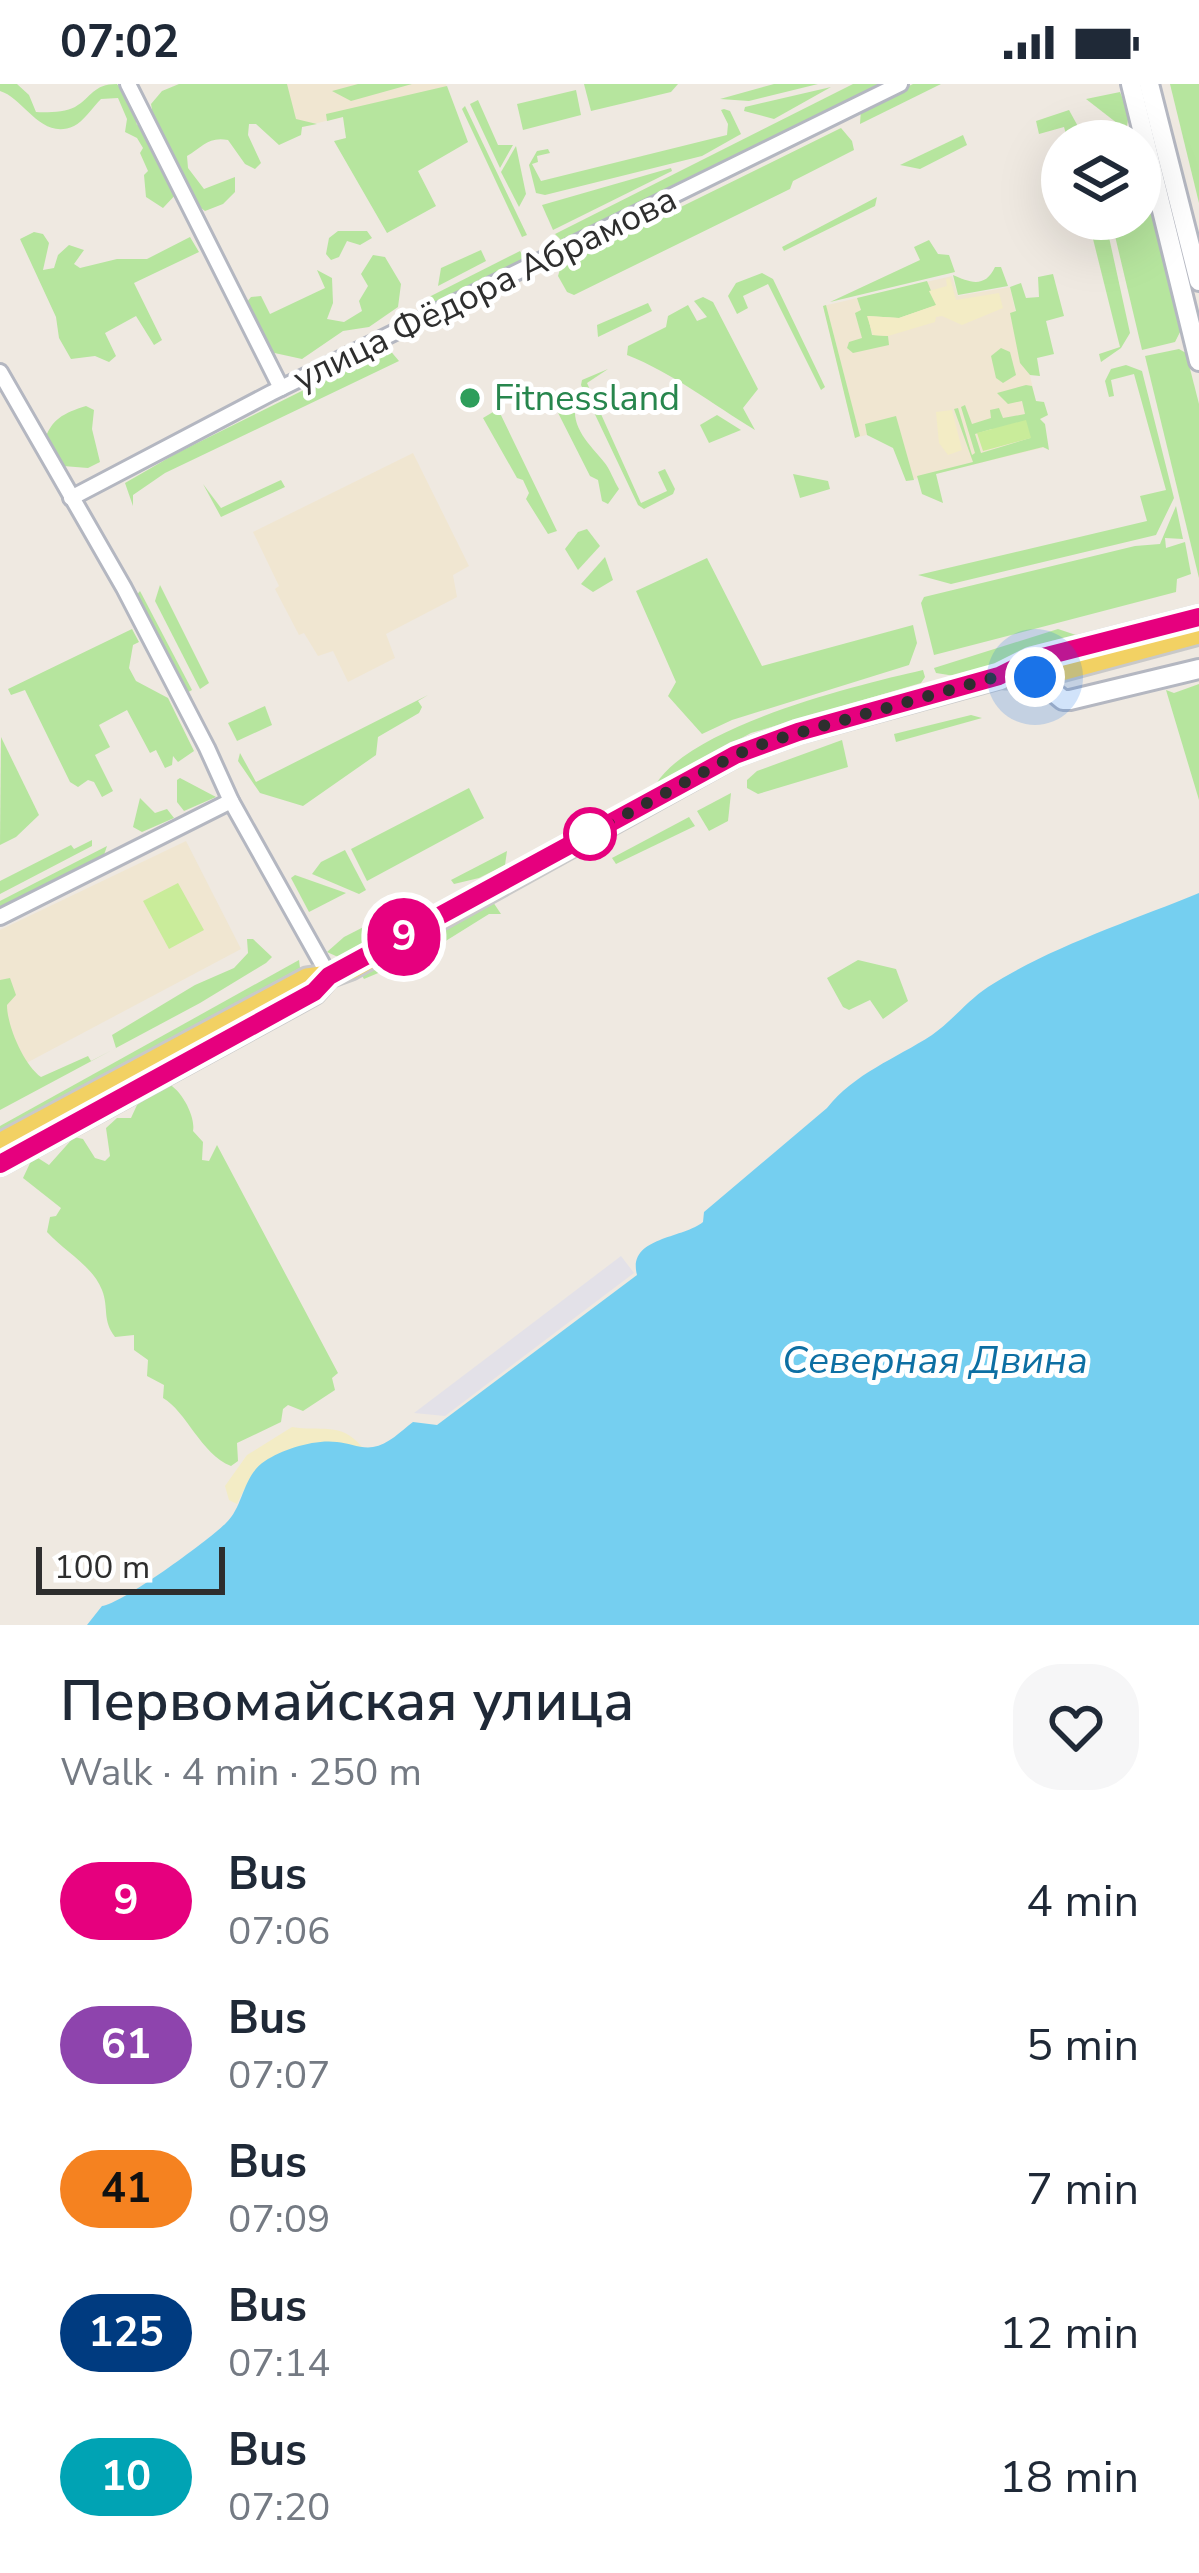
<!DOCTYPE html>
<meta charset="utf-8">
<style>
body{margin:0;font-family:"Nunito Sans",sans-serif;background:#f6f6f7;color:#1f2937;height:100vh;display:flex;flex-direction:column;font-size:45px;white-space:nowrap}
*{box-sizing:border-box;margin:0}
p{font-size:39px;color:#747a83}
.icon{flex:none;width:66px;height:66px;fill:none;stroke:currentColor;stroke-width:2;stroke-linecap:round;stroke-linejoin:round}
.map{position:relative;height:1541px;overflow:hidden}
.side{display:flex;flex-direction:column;background:#fff;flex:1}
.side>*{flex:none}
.badge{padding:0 24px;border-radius:39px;font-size:42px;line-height:78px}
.buttons{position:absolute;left:1041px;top:36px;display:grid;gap:24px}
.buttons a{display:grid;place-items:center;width:120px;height:120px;border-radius:50%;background:#fff;box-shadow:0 12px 48px #0002;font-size:60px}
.scale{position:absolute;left:36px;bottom:30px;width:189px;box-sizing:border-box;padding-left:12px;border:6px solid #2e2e2e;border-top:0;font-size:33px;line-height:42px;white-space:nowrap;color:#2e2e2e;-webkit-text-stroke:9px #fff;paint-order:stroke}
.you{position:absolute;width:60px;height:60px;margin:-30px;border:9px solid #fff;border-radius:50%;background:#1a73e8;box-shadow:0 0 0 18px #1a73e833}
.map>.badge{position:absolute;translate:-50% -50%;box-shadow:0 0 0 6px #fff}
.round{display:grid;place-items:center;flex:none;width:126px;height:126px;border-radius:48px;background:#f6f6f7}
.headline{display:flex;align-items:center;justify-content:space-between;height:204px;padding:0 60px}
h1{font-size:57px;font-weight:600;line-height:90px}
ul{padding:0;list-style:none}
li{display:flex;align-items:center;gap:36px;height:144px;padding:0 60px}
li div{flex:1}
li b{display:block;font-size:45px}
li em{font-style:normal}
li .badge{min-width:132px;font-weight:700;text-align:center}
.status{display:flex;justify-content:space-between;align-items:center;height:84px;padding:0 60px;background:#fff;direction:ltr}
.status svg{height:33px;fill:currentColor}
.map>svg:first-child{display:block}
</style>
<div class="status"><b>07:02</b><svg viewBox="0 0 49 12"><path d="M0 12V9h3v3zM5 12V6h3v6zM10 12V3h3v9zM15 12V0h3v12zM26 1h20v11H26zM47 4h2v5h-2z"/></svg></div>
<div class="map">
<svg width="1199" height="1541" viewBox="0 0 1199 1541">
<rect width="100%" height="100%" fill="#efe9e1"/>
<path fill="#e3e1e8" d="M 621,1172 L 634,1189 L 445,1332 L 414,1329 Z"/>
<g fill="#f0e6d1">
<path d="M 270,0 L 446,0 L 450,16 L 345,32 L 283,48 Z"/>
<path d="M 952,192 L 958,212 L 1010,203 L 1046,363 L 906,397 L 896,363 L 870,350 L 855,354 L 823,222 Z"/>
<path d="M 413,369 L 469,482 L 453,491 L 457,513 L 386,550 L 395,574 L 348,598 L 333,567 L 318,572 L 304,549 L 299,551 L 275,505 L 279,502 L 253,448 Z"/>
<path d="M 186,757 L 241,865 L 17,984 L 0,952 L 0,846 Z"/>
</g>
<g fill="#b6e59e" fill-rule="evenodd">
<path d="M 0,0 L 17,0 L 29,11 L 36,28 C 46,29 66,28 75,23 C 92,13 93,0 117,0 L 131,19 L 137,41 L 150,43 L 154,38 L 151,20 L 162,7 L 179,0 L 287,0 L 296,35 L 317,40 L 302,43 L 301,51 L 279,61 L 256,40 L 249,40 L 248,51 L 261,79 L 255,85 L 245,80 L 228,56 C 209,52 202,63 187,72 L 188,84 L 204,105 L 235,93 L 235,108 L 223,120 L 205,127 L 179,107 L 163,124 L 146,113 L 144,91 L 148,87 L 140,69 L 143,64 L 137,54 L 125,48 L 127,35 L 118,14 L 101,15 C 93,23 83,38 74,42 C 41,57 24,14 0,7 Z"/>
<path d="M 358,0 L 412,0 L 351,17 L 332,7 Z"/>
<path d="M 584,0 L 678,0 L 671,8 L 591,27 Z"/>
<path d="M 774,0 L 818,0 L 749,17 L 720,15 Z"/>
<path d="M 853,0 L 880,0 L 568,163 L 555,150 Z"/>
<path d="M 913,0 L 941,0 L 860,40 L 861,25 Z"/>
<path d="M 1170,0 L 1199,0 L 1199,119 L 1198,115 Z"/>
<path d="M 447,2 L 468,58 L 418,87 L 436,122 L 387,149 L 334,57 L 346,54 L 343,33 L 327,37 L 326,30 Z"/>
<path d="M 831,3 L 774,35 L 744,27 L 745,23 Z"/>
<path d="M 576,6 L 581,31 L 523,46 L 517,20 Z"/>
<path d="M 1120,8 L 1129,30 L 1127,42 L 1122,43 L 1086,15 Z"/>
<path d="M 478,16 L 498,61 L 513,61 L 500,84 L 470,20 Z"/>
<path d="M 465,22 L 527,151 L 522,153 L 462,25 Z"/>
<path d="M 724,25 L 730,27 L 741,50 L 702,72 L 545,111 L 536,109 L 529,81 L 537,67 L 548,65 L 550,69 L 537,72 L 538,78 L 532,80 L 541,97 L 727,51 L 728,40 L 721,26 Z"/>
<path d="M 1069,26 L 1086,57 L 1068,57 L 1064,43 L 1039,50 L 1036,37 Z"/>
<path d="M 841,44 L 852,57 L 854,66 L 793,97 L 790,105 L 574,211 L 567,208 L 558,192 L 561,182 Z"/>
<path d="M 963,51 L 967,61 L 920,85 L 900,81 Z"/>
<path d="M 516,62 L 526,110 L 519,123 L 501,88 Z"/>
<path d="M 671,84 L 672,87 L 553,146 L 542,121 Z"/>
<path d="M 1141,101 L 1148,111 L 1182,244 L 1175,258 L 1142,266 L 1111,135 L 1140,135 Z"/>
<path d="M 877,113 L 875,122 L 784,167 L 782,163 Z"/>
<path d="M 1088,135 L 1105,135 L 1130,249 L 1121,264 L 1101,278 L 1099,270 L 1120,263 Z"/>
<path d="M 338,147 L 367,147 L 372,154 L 360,161 L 347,157 L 339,173 L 331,176 L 326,170 L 329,154 Z"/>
<path d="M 34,148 L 43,150 L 49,159 L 43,186 L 54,184 L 58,171 L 69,161 L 84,166 L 74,180 L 80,184 L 117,175 L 147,175 L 190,153 L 199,168 L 134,199 L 162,256 L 154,261 L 136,232 L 105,249 L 116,272 L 109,278 L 95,272 L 71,275 L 59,254 L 56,233 L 20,155 Z"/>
<path d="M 929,156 L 938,170 L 949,171 L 955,188 L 830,218 L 920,176 L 914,163 Z"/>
<path d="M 481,166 L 486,177 L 438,202 L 441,184 Z"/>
<path d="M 520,167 L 526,178 L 440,219 L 425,215 Z"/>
<path d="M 373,171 L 385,173 L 401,200 L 398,223 L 369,243 L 343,247 L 302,275 L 270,268 L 246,219 L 251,213 L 261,212 L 270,230 L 325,204 L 317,186 L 332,194 L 333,219 L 327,235 L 344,238 L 362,227 L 359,217 L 368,202 L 361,190 Z"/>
<path d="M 995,183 L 1001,183 L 1008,202 L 958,211 L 953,191 C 969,198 985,205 995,183 Z"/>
<path d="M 762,189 L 773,195 L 825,303 L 821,306 L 768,200 L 743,212 L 748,224 L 737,230 L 728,212 L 736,199 Z"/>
<path d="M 1053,190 L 1064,232 L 1046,237 L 1054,270 L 1037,274 L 1040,292 L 1030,291 L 1020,279 L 1010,229 L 1016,227 L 1010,203 L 1021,199 L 1026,214 L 1039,213 L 1038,193 Z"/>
<path d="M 927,197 L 937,221 L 899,234 L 868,232 L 872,251 L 888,252 L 889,261 L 853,269 L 847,264 L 849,258 L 862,254 L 855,229 L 861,226 L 857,214 Z"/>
<path d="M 703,213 L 713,218 L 758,305 L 743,324 L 755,346 C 712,320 673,289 627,271 L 628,262 L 666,243 L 668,232 L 688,221 L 697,237 L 707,233 L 694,217 Z"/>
<path d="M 648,219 L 652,227 L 598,253 L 597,241 Z"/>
<path d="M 826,221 L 860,352 L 855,354 L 823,222 Z"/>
<path d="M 388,264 L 399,277 L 165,389 L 133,411 L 133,422 L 125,399 L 177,369 Z"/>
<path d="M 1001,264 L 1010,268 L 1016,291 L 1003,299 L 996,294 L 991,272 Z"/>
<path d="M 1179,265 L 1186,269 L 1199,320 L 1199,494 L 1145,272 Z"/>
<path d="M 1126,281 L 1142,287 L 1174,414 L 1156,451 L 951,500 L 918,491 L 1147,437 L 1140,412 L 1166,406 L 1134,290 L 1111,296 L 1114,312 L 1109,313 L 1105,297 L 1111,285 Z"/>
<path d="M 608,285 L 587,299 L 641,419 L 667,407 L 658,388 L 665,385 L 675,405 L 673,410 L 644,425 L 638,421 L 581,301 L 582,296 Z"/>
<path d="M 1026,301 L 1032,302 L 1036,317 L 1044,318 L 1048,331 L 1040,335 L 1045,340 L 1049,366 L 1043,363 L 936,390 L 943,419 L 922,410 L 917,392 L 973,378 L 954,325 L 958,324 L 972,371 L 975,369 L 961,323 L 965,321 L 972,340 L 991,334 L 990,326 L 999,324 L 1003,334 L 1025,330 L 1022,317 L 1008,320 L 997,309 ZM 992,345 L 1030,354 L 981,369 L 975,350 Z"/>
<path d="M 570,306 L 576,319 C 570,343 590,361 604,378 C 610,385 614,397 619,405 L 608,420 L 602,417 L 598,396 L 590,392 L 549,311 Z"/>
<path d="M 86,322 L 94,326 L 92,345 L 100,378 L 88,384 L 63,382 L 44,358 C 51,335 64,329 86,322 Z"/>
<path d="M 498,325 L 557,447 L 548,450 L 526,415 L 529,409 L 523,396 L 517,394 L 483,334 Z"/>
<path d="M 717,331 L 741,346 L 709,359 L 700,341 Z"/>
<path d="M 896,332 L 914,396 L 906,397 L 893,364 L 867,351 L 865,340 Z"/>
<path d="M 793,390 L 828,397 L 830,405 L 800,414 Z"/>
<path d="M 281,396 L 285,403 L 221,433 L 203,400 L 221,424 Z"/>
<path d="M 1176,422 L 1183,455 L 1165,454 L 1166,464 L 1185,458 L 1191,490 L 1177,495 L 1176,508 L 934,571 L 921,519 L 924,513 L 1135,462 L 1160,460 Z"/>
<path d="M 587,445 L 600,462 L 578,486 L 565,465 L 578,448 Z"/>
<path d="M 605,473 L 613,496 L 593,508 L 581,500 Z"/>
<path d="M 707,474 L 762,582 L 913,541 L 917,559 L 909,581 L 732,636 L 702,650 L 668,612 L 676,598 L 636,507 Z"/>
<path d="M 160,501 L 209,599 L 200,605 L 155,517 Z"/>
<path d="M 140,507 L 192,606 L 185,610 L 135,513 Z"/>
<path d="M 132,545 L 139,558 L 133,561 L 129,584 L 136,597 L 168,614 L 194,667 L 178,678 L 173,672 L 172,681 L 165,684 L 156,666 L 150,669 L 127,626 L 99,641 L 110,663 L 95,671 L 113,707 L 102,713 L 94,698 L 88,696 L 78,703 L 70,698 L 25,606 L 11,611 L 8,605 Z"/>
<path d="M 1058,545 L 1082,553 L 955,592 L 936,589 L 934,584 Z"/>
<path d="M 923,586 L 925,593 L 921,599 L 751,649 L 656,700 C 693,641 857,601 923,586 Z"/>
<path d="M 1199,600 L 1199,716 L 1166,606 L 1174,609 Z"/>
<path d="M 428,611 L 418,617 L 422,623 L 419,629 L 378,653 L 376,671 L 303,722 L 260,709 L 238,677 L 240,669 L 256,698 Z"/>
<path d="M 265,622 L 272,641 L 237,657 L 228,639 Z"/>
<path d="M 971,631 L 982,634 L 896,658 L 894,650 Z"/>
<path d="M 1,653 L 39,731 L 16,753 L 0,761 Z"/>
<path d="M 842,656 L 848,683 L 758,710 L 747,704 L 747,696 L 757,687 Z"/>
<path d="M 180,694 L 216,713 L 184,727 L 177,718 L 177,696 Z"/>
<path d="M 469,704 L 484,734 L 367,797 L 351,765 Z"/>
<path d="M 731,709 L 728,737 L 709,747 L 697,727 Z"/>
<path d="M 140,714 L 155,729 L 167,725 L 174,734 L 142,748 L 133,743 Z"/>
<path d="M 689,733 L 695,742 L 616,780 L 612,774 Z"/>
<path d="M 92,756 L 92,762 L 0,810 L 0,797 L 71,761 L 74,765 Z"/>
<path d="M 107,762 L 103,774 L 0,827 L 0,817 Z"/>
<path d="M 345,766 L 366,806 L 359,810 L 312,790 L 321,778 Z"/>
<path d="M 507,767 L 505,781 L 479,794 L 454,800 L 451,796 Z"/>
<path d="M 295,791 L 346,809 L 309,828 L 291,794 Z"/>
<path d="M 493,818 L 501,830 L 489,830 L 428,868 L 364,895 L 361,890 Z"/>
<path d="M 387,831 L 394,841 L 338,873 L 327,868 L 344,853 Z"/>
<path d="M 247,855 L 253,855 L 272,873 L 266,879 L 200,919 L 0,1026 L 0,896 L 10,894 L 16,911 L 7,921 C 7,942 24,981 41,993 L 88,972 L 91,977 L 116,964 L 112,951 L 195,901 L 234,884 L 248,869 Z"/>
<path d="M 299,876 L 300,884 L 0,1049 L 0,1042 Z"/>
<path d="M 858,876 L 896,885 L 908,917 L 883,935 L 870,916 L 849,926 L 843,923 L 827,894 Z"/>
<path d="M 168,1000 C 181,1005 196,1033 193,1047 L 203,1058 L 202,1076 L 209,1077 L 217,1061 L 338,1289 L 332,1294 L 335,1306 L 303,1327 L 288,1321 L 283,1325 L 281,1338 L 237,1359 L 238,1377 L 231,1382 C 201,1370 186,1327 163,1314 L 164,1301 L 147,1292 L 148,1276 L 134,1266 L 134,1251 L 115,1253 C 102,1236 109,1224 102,1206 C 92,1181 65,1168 47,1148 L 50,1133 L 56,1132 L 61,1124 L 23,1094 L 31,1077 L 38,1074 L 49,1081 L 74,1053 L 83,1055 L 95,1074 L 105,1077 L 110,1072 L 106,1044 L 117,1034 L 131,1034 L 137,1021 Z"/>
</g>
<g fill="#f3ecc5">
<path d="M 950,194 L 956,216 L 999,209 L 1003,224 L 962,241 L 942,232 L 936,233 L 935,238 L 888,252 L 873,251 L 867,232 L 899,234 L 936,221 L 929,207 L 947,202 L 946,195 Z"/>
<path d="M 952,326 L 962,366 L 948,371 L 939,359 L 936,328 Z"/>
<path d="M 292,1343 C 320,1348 341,1337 362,1363 C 302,1357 264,1359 237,1420 L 229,1416 L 225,1402 L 247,1371 Z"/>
</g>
<g fill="#c9ec9a">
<path d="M 1026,336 L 1031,354 L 983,367 L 977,349 Z"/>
<path d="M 178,799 L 204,846 L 169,865 L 143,817 Z"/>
</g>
<path fill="#75cff0" d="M 1199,809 L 1199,1541 L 87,1541 L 102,1522 C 122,1520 209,1456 226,1439 C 244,1422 242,1392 265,1377 C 283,1365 315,1355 337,1358 C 349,1359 361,1365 373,1363 C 388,1361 401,1347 413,1338 L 437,1341 L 637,1191 C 627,1153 682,1155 703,1138 L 704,1128 L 827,1024 C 855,989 895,975 932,951 C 952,937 967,917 988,903 C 1050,863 1131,837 1199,809 Z"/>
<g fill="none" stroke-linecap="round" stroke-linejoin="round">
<g stroke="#b4b7c1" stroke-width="20">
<g id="street">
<path d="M 128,0 L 281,304"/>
<path d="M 0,288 L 124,504 L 207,664 L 231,717 L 329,892"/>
<path d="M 71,414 L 271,309 L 900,0"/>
<path d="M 0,833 L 231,717"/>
</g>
</g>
<g stroke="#b4b7c1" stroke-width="24">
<g id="secondary">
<path d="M 1131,0 L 1199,277"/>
<path d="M 1149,0 L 1199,197"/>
<path d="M 1035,593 L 1063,616 L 1070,616 L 1199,585"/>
</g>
</g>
<g stroke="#c9c9c9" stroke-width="27">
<g id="primary">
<path d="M 1005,593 L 1035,593 L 1199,549"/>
<path d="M 0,1060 L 307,895 L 329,892 L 351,884 L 735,671 L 798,648 L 999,593 L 1031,576 L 1199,533"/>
<path d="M 0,1080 L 314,909 L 329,892"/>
</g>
</g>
<use href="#street" stroke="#fff" stroke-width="14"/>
<use href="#secondary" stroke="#fff" stroke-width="18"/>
<use href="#primary" stroke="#f2d163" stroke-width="21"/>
</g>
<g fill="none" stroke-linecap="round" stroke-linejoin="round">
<g stroke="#fff" stroke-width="27">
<path id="line" d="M 0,1080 L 314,908 L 329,892 L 735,671 L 798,648 L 999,592 L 1031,576 L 1199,533"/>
</g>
<use href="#line" stroke="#e6007e" stroke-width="18"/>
<path stroke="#2e2e2e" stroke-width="12" stroke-dasharray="0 21.6" d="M 590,750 L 735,671 L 770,657 L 999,592 L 1035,593"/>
</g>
<circle fill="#2e9e5b" stroke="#fff" stroke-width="4.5" cx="470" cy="314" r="12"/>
<circle fill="#fff" stroke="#e6007e" stroke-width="6" cx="590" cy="750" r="24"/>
<g text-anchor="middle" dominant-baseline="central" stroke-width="10" stroke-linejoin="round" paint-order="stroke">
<g font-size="36" fill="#2e2e2e" stroke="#fff">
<text transform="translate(485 205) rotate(-26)">улица Фёдора Абрамова</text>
</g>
<g font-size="36" fill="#27864d" stroke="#fff" text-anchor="start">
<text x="494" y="314">Fitnessland</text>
</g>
<g font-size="39" font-style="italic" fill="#0d6fa3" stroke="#fff">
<text x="935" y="1276">Северная Двина</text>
</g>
</g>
</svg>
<div class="buttons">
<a><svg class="icon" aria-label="layers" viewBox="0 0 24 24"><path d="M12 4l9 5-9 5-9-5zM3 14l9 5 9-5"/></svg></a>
</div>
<div class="scale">100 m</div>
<div class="you" style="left:1035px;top:593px"></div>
<b class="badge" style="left:404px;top:853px;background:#e6007e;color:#fff">9</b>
</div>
<section class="side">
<div class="headline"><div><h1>Первомайская улица</h1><p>Walk · 4 min · 250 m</p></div><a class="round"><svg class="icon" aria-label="heart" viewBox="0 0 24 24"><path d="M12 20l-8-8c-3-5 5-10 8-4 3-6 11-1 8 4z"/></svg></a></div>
<ul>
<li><span class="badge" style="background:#e6007e;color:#fff">9</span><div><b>Bus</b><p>07:06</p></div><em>4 min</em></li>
<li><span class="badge" style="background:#8e44ad;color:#fff">61</span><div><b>Bus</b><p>07:07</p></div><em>5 min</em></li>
<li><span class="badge" style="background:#f58220;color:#111">41</span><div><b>Bus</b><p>07:09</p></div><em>7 min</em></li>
<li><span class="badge" style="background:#003b80;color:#fff">125</span><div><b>Bus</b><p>07:14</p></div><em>12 min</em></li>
<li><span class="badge" style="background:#00a3b4;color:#fff">10</span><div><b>Bus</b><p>07:20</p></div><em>18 min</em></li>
</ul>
</section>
